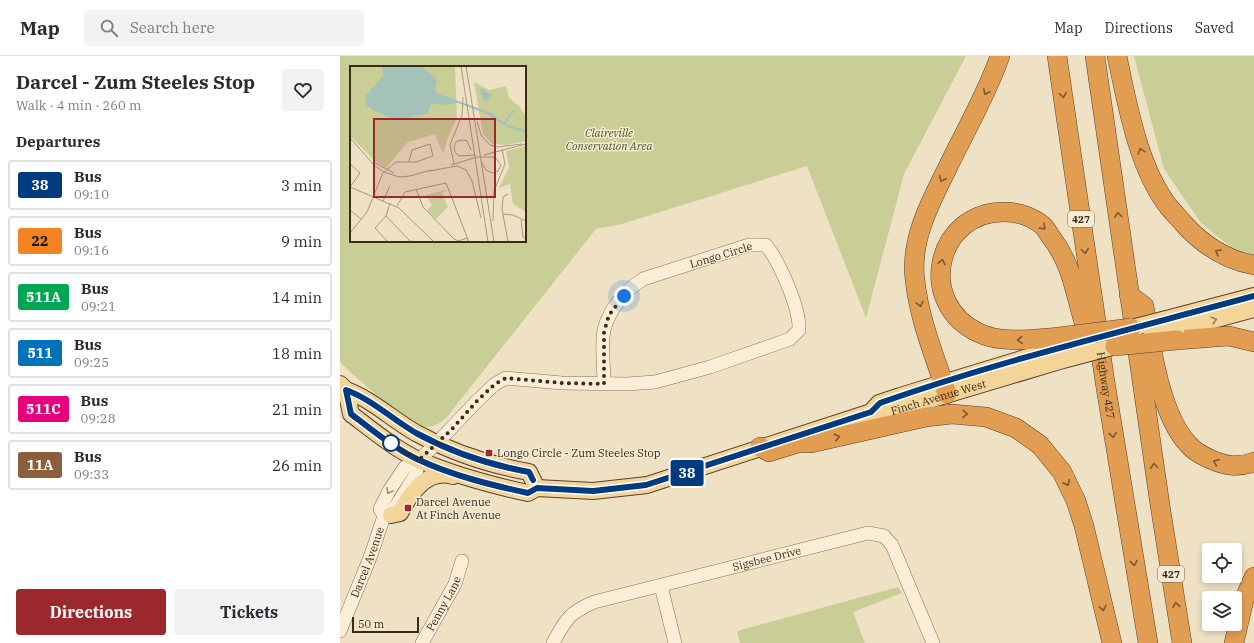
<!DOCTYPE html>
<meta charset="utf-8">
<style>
body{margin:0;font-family:"IBM Plex Serif",serif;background:#f2f2f3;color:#2b2b33;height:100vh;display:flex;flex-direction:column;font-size:15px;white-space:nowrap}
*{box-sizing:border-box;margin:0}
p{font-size:13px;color:#7c7c81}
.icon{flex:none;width:22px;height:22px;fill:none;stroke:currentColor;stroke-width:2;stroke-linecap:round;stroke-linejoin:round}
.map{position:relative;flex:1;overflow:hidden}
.panel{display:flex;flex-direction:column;background:#fff;width:340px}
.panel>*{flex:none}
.badge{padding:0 8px;border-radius:3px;font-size:14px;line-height:26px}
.controls{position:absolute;left:862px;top:487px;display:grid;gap:8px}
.controls a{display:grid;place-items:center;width:40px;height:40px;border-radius:4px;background:#fff;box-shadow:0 2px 6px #0003;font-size:20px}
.scale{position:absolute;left:12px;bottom:10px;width:67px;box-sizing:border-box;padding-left:4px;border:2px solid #3a2a1e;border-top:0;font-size:11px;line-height:14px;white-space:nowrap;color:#3a2a1e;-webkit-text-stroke:3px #f6ebd3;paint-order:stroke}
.you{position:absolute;width:20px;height:20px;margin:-10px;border:3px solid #fff;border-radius:50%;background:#1a73e8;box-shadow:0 0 0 6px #1a73e833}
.map>.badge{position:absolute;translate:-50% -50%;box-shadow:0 0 0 2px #fff}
h2{padding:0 16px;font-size:15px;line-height:36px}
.round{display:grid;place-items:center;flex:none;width:42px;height:42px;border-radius:4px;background:#f2f2f3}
.overview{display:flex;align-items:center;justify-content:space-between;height:68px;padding:0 16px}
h1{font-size:19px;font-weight:700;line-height:30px}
.cta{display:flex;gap:8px;margin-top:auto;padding:8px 16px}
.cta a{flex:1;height:46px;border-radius:4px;background:#9b282c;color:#fff;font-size:16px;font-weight:700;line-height:46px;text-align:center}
.cta a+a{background:#f2f2f3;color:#2b2b33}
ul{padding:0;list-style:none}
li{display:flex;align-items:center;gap:12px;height:50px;margin:0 8px 6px;padding:0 8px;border:2px solid #e1e1e2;border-radius:4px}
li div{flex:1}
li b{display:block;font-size:15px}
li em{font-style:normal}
li .badge{min-width:44px;font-weight:700;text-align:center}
header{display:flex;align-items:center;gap:24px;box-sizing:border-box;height:56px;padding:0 20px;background:#fff;border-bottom:1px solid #e1e1e2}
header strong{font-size:19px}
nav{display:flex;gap:22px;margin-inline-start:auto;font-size:14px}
.search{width:280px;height:36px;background:#f2f2f3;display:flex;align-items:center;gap:10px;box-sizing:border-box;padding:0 14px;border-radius:4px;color:#7c7c81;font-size:15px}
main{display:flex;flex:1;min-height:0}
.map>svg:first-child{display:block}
</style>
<header>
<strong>Map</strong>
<div class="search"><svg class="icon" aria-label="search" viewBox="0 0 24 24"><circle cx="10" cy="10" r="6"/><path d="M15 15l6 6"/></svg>Search here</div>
<nav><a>Map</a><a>Directions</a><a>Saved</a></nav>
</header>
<main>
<section class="panel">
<div class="overview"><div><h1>Darcel - Zum Steeles Stop</h1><p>Walk · 4 min · 260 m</p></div><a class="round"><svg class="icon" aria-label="heart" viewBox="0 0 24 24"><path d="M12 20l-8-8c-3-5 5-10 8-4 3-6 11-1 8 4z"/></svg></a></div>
<h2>Departures</h2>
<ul>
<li><span class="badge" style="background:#003b80;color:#fff">38</span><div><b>Bus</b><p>09:10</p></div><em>3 min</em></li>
<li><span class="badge" style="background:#f58220;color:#111">22</span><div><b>Bus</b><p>09:16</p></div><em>9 min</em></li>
<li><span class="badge" style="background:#00a651;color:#fff">511A</span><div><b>Bus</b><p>09:21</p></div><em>14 min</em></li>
<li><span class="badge" style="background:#0072bc;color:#fff">511</span><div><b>Bus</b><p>09:25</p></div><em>18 min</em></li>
<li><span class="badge" style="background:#e6007e;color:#fff">511C</span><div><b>Bus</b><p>09:28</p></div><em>21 min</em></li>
<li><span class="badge" style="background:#8b5e3c;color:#fff">11A</span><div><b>Bus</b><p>09:33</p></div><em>26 min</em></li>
</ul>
<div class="cta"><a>Directions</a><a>Tickets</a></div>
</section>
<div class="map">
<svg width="914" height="587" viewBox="0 0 914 587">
<rect width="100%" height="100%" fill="#efe1c3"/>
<g fill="#c9ce97" fill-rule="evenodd">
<path d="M 0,0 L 626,0 L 564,118 L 526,262 L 467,110 L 282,168 L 256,173 L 106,362 C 98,368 93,372 83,371 C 52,352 25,331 0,306 ZM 11,11 L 185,11 L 185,185 L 11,185 Z"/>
<path d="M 794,0 L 914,0 L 914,199 L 891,191 L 861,167 L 824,113 Z"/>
<path d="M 558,531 L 562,537 L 513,556 L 525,587 L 400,587 L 397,575 Z"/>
</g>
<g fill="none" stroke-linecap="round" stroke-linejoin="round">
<g stroke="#8a7259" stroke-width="14">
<g id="minor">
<path d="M 53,455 L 76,418 L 79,404"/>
<path d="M 44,460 L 40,453 L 49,435 L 65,411 L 79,404 L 97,387 L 137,345 L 155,328 L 166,322 L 222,327 L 287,328 L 315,326 L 370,311 L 450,283 L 459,274 C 460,252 440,207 426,189 L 409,189 L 303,223 C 285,235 269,253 264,274 C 261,289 264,312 264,328"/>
<path d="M 321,530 L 335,587"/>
<path id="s1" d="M 0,575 L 31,499 L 44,460"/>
<path id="s2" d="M 82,587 L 115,528 L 122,505"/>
<path id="s3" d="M 213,587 C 226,563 229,557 254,546 L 528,477 L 544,480 L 552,489 L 593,587"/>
</g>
</g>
<g stroke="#58402e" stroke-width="18">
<g id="major">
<path d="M 834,261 L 914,240"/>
<path d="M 836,274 L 914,253"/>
<path d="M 0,328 L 6,334 L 11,358 C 32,374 55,393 79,404 C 114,419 151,429 188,437 L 197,432 L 253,435 L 307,429 L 531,356 L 539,347 L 560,340 L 721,291"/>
<path d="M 6,334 C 31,343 52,363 76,377 C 111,396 150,409 189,416 L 197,432"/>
<path id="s4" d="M 531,356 L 542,358 L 723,304"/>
<path d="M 51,459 L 60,457 C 70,438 87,412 113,420"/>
</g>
</g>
<g stroke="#58402e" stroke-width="20">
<g id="highway">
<path id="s5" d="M 717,0 L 765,326 L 808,587"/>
<path d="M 755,0 L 820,449 L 842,587"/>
<path d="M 777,0 C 787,47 798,111 828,150 C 833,156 839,162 844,168 C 863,189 886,204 914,209"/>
<path d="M 789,239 L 804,250 C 811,290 820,358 848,388 C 853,394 863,400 870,403 C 885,410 898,412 914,406"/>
<path d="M 719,281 C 694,283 662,288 639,277 C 575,247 596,155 665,156 C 678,156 692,161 702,169 C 706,172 708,177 711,181 C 734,211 735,241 747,276"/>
<path d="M 837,284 L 889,280 L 914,286"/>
<path d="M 607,338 C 595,301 579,263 575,224 C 570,185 589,149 606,115 C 624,77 646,40 660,0"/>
<path d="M 420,391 L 429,396 L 458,387 L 471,387 L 586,361 L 612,358 L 646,361 L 676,372 L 700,389 L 722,416 L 736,445 L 744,470 L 772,587"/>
<path d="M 894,587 L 904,544 L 914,521"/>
</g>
</g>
<use href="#minor" stroke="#faeed7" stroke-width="13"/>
<use href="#major" stroke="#f3d59a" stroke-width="16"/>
<use href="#highway" stroke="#e19d52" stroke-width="19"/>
<g stroke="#58402e" stroke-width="18" stroke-linecap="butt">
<g id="major-bridge">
<path d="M 780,275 L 834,261"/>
<path d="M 811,281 L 836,274"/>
<path d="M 721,291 L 748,284"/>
<path d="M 723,304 L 787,287"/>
</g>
</g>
<g stroke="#58402e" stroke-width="20" stroke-linecap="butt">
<g id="highway-bridge">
<path d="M 719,281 L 791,272"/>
<path d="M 775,290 L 837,284"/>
</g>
</g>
<use href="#major-bridge" stroke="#f3d59a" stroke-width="16"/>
<use href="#highway-bridge" stroke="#e19d52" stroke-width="19"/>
</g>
<defs><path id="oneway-chevron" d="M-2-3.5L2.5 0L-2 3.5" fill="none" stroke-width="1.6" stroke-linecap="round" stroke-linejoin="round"/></defs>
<g stroke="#7d5833">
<use href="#oneway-chevron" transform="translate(646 36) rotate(117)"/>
<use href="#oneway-chevron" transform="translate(723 39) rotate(82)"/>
<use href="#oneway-chevron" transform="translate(801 95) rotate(-107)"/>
<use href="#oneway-chevron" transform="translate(602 123) rotate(116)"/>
<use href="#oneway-chevron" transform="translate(778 159) rotate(-98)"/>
<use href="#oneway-chevron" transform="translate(703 171) rotate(44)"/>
<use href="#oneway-chevron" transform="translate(745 195) rotate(82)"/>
<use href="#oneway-chevron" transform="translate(878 196) rotate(-150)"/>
<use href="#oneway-chevron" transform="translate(602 206) rotate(-77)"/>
<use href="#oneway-chevron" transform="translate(580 248) rotate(78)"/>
<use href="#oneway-chevron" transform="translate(680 284) rotate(178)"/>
<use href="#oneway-chevron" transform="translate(625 358) rotate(3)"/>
<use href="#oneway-chevron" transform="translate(773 379) rotate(81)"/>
<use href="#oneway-chevron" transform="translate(497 381) rotate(-13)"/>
<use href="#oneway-chevron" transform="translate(876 406) rotate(-157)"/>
<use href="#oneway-chevron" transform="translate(814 410) rotate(-98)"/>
<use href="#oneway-chevron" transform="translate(727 427) rotate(64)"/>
<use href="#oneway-chevron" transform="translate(794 507) rotate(81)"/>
<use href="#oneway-chevron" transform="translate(836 549) rotate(-99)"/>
<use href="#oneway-chevron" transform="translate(763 552) rotate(76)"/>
</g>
<use stroke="#96805c" href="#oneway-chevron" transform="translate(874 264) rotate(-15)"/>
<use stroke="#9a8c7a" href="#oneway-chevron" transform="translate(49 435) rotate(120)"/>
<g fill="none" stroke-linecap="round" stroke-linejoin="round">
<g stroke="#fff" stroke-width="9">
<path id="line" d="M 193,424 L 189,416 C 150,409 111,396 76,377 C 52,363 31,343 6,334 L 11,358 C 32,374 55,393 79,404 C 114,420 151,429 188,437 L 197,432 L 253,435 L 306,429 L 531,356 L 540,347 C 662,304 789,274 914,240"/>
</g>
<use href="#line" stroke="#003b80" stroke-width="6"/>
<path stroke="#3a2a1e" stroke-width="4" stroke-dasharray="0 7.2" d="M 51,387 L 79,404 L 112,373 L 137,345 L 155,328 L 166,322 L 222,327 L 264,328 L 264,276 L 269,259 L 284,240"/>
</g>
<circle fill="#fff" stroke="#003b80" stroke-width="2" cx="51" cy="387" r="8"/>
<g fill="#9b282c" stroke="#f6ebd3" stroke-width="1.5">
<rect x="145" y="393" width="8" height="8" rx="2"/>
<rect x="64" y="448" width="8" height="8" rx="2"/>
</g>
<g text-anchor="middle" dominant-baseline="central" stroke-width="3" stroke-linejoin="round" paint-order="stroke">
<g fill="#f6ebd3" stroke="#726454" stroke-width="1">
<rect x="728" y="155" width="26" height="16" rx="3"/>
<rect x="818" y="510" width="26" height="16" rx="3"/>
</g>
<g font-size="10" font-weight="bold" fill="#3a2a1e">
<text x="741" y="163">427</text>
<text x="831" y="518">427</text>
</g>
<g font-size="11" font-style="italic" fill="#4b5724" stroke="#f6ebd3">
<text x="269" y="77">Claireville<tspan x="269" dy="13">Conservation Area</tspan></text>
</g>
<g font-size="11" fill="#3a2a1e" stroke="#f6ebd3">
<text transform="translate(381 199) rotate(-17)">Longo Circle</text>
<text stroke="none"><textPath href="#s5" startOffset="333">Highway 427</textPath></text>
<text stroke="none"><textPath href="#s4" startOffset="70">Finch Avenue West</textPath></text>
<text stroke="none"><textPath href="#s3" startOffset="238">Sigsbee Drive</textPath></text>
<text stroke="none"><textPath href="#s1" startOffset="74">Darcel Avenue</textPath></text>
<text stroke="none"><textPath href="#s2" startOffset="45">Penny Lane</textPath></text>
</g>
<g font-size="11" fill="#3a2a1e" stroke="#f6ebd3" text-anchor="start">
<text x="157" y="397">Longo Circle - Zum Steeles Stop</text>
<text x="76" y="446">Darcel Avenue<tspan x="76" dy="13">At Finch Avenue</tspan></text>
</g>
</g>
<g transform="translate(10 10)">
<rect width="176" height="176" fill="#efe1c3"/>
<path d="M 0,0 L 105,0 L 107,52 L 99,69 L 93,88 L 85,68 L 58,76 L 36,102 L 26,96 L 0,70 ZM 124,16 L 139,24 L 156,20 L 159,32 L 170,41 L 176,51 L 176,75 L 157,79 L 142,78 L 133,68 ZM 176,80 L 176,146 L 163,138 L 160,118 L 149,122 L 159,102 L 156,85 ZM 98,123 L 92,127 L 98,141 L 86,153 L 77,144 L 82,139 L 76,129 Z" fill="#c9ce97"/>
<path d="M 32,0 L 72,0 L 87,14 L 85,24 L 87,27 L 141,47 L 157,59 L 173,63 L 176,67 L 157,61 L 137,48 L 108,37 L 91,39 L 81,37 L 78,47 L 56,52 L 44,53 L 24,45 L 16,39 L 15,30 L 33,10 ZM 130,22 L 142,29 L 138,35 L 132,34 L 133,29 L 131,29 Z" fill="#a5c2b9"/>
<path fill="none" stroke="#a5c2b9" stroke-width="2" d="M 154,58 L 164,44"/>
<path fill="none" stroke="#a79881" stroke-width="1" d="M 111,0 L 138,176M 116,0 L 144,176M 127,55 L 131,69 L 140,79 L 148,81 L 172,78M 0,72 L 25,100 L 34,106 L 49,111 L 60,110 L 81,104M 121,84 L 117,75 L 113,74 L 107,75 L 104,80 L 105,86 L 109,90 L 126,89M 134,89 L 176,78M 127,91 L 145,91 L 151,99 L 148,105 L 142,107 L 136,104 L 132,97M 25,97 L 44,107M 0,98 L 10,107 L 0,121M 104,98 L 100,79 L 112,49 L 113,31M 101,99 L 127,91M 79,105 L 107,100 L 116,104 L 122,115 L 131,152M 0,121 L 49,142 L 84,176M 66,123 L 73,141 L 104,173 L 108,175 L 118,172M 158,128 L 153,131 L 152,143 L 158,176M 33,135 L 40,120M 47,140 L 55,126 L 96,117 L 119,176M 0,144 L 11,153M 153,148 L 163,149 L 176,155M 36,150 L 61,176M 171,154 L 173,171 L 176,173M 143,155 L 144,125 L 155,98 L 152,83M 0,167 L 17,146 L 33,107 L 46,96 L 66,96 L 83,90 L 80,78 L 62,84 L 59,96M 38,176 L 25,162 L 36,150 L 40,137"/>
<path fill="#9b282c" fill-opacity="0.15" stroke="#9b282c" stroke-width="2" d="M 24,53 L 145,53 L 145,131 L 24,131 Z"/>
<rect width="176" height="176" fill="none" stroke="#3a2a1e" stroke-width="2"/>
</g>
</svg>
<div class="controls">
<a><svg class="icon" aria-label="locate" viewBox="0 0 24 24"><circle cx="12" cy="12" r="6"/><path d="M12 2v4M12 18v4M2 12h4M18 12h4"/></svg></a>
<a><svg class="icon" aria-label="layers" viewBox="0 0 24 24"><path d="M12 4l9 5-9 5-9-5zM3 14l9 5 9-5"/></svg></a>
</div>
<div class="scale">50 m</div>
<div class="you" style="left:284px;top:240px"></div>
<b class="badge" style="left:347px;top:417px;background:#003b80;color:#fff">38</b>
</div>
</main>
